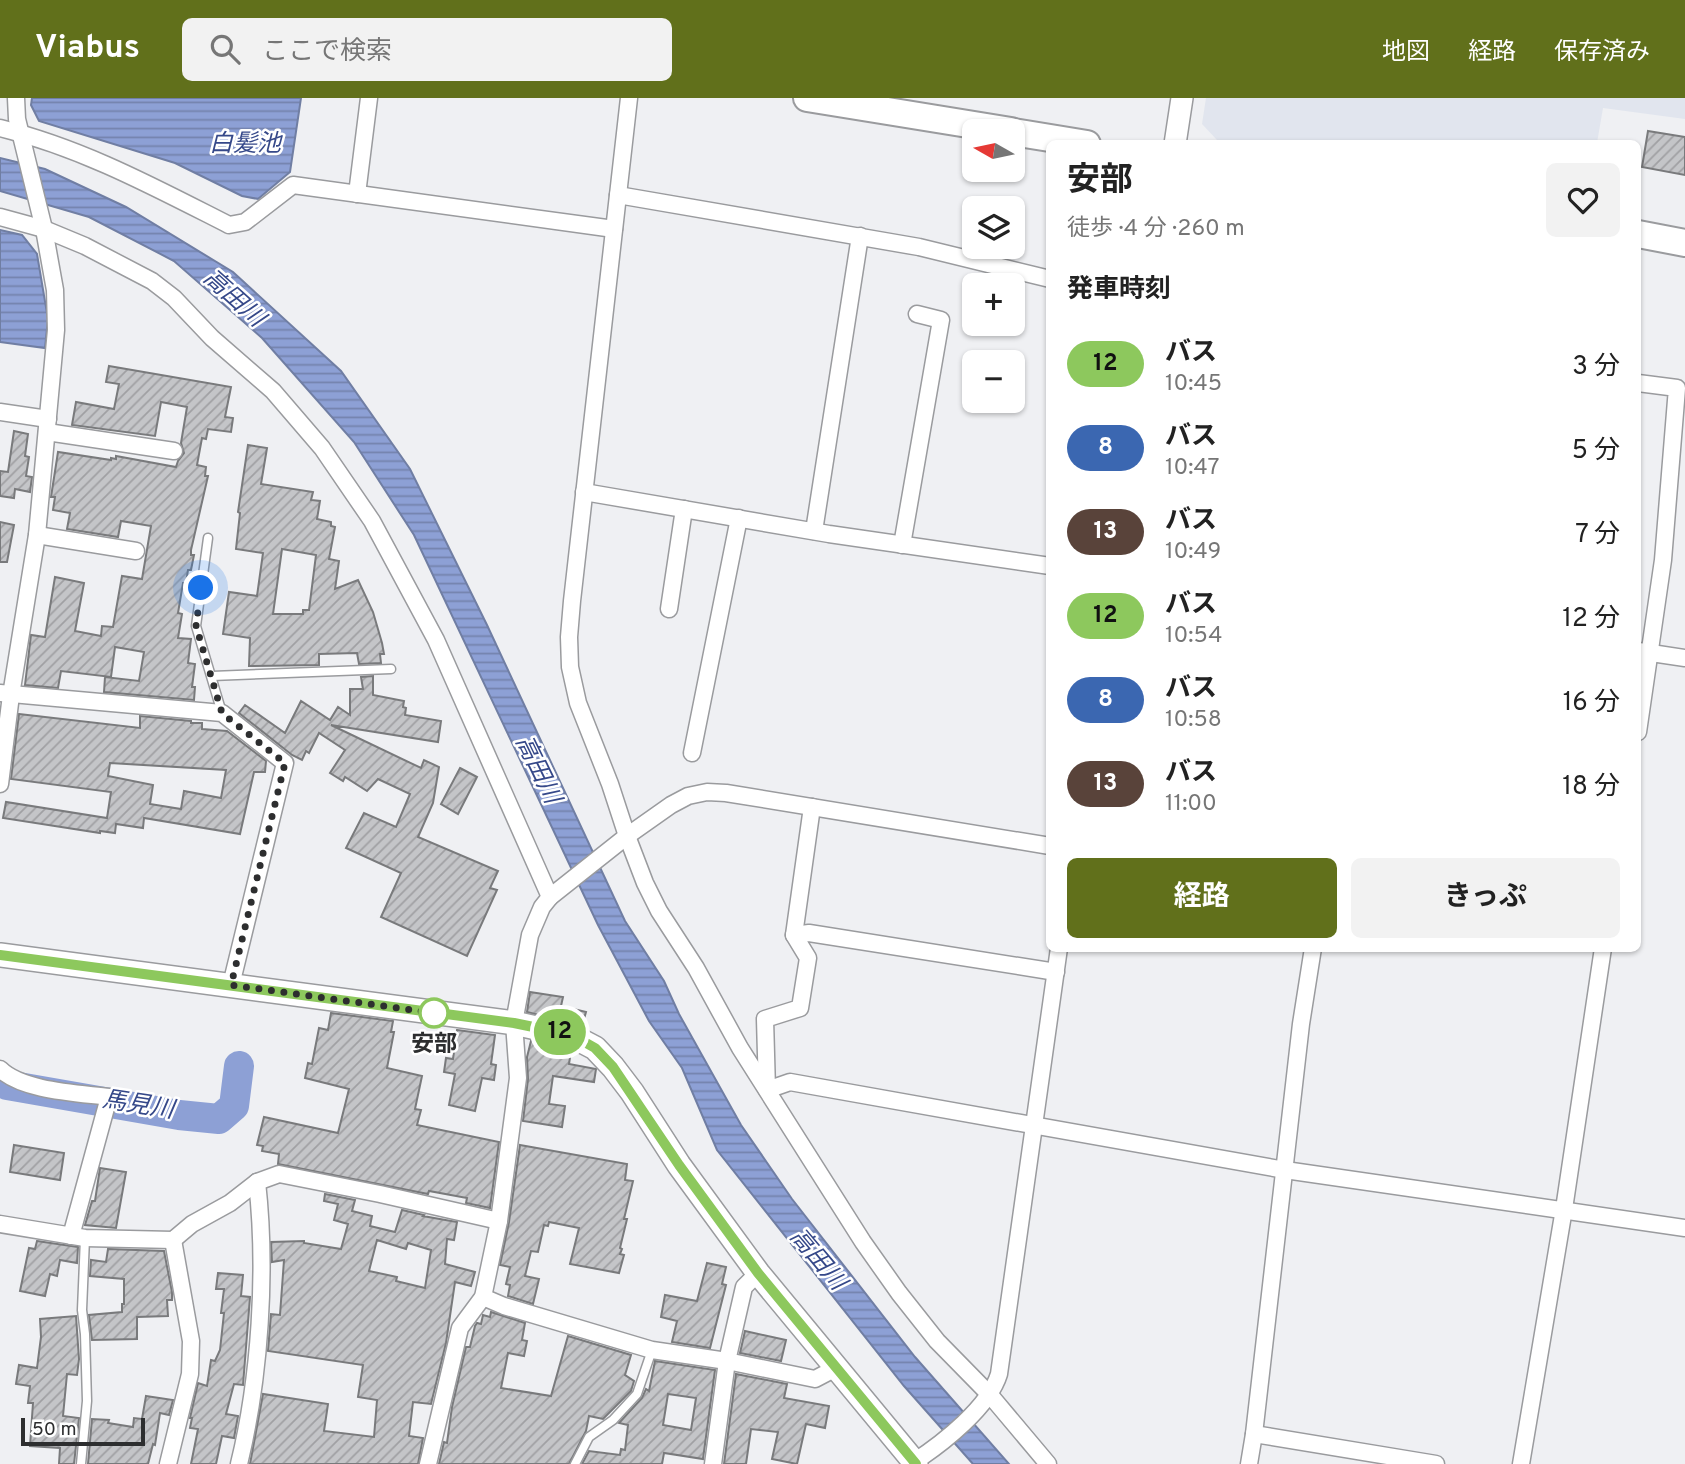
<!DOCTYPE html>
<html lang="ja">
<meta charset="utf-8">
<style>
body{margin:0;font-family:Overpass,"Noto Sans JP",sans-serif;background:#f2f2f2;color:#222;height:100vh;display:flex;flex-direction:column;font-size:26px;white-space:nowrap}
*{box-sizing:border-box;margin:0}
p{font-size:23px;color:#767676}
.icon{flex:none;width:38px;height:38px;fill:none;stroke:currentColor;stroke-width:2;stroke-linecap:round;stroke-linejoin:round}
.map{position:relative;flex:1;overflow:hidden}
.drawer{position:absolute;left:1046px;top:42px;width:595px;height:812px;display:flex;flex-direction:column;background:#fff;border-radius:10px;box-shadow:0 2px 5px #0004}
.drawer>*{flex:none}
.badge{padding:0 14px;border-radius:23px;font-size:24px;line-height:46px}
.needle{width:46px;rotate:279deg}
.buttons{position:absolute;left:962px;top:21px;display:grid;gap:14px}
.buttons a{display:grid;place-items:center;width:63px;height:63px;border-radius:10px;background:#fff;box-shadow:0 2px 5px #0004;font-size:35px}
.scale{position:absolute;left:21px;bottom:18px;width:124px;box-sizing:border-box;padding-left:7px;border:4px solid #2d2e2f;border-top:0;font-size:19px;line-height:24px;white-space:nowrap;color:#2d2e2f;-webkit-text-stroke:5px #fff;paint-order:stroke}
.you{position:absolute;width:35px;height:35px;margin:-18px;border:5px solid #fff;border-radius:50%;background:#1a73e8;box-shadow:0 0 0 10px #1a73e833}
.map>.badge{position:absolute;translate:-50% -50%;box-shadow:0 0 0 4px #fff}
h2{padding:0 21px;font-size:26px;line-height:63px}
.round{display:grid;place-items:center;flex:none;width:74px;height:74px;border-radius:10px;background:#f2f2f2}
.headline{display:flex;align-items:center;justify-content:space-between;height:119px;padding:0 21px}
h1{font-size:33px;font-weight:700;line-height:52px}
.button{display:flex;gap:14px;margin-top:auto;padding:14px 21px}
.button a{flex:1;height:80px;border-radius:10px;background:#61701b;color:#fff;font-size:28px;font-weight:700;line-height:80px;text-align:center}
.button a+a{background:#f2f2f2;color:#222}
ul{padding:0;list-style:none}
li{display:flex;align-items:center;gap:21px;height:84px;padding:0 21px}
li div{flex:1}
li b{display:block;font-size:26px}
li em{font-style:normal}
li .badge{min-width:77px;font-weight:700;text-align:center}
header{display:flex;align-items:center;gap:42px;box-sizing:border-box;height:98px;padding:0 35px;background:#61701b;color:#fff}
header strong{font-size:33px}
nav{display:flex;gap:38px;margin-inline-start:auto;font-size:24px}
.search{width:490px;height:63px;background:#f2f2f2;display:flex;align-items:center;gap:18px;box-sizing:border-box;padding:0 24px;border-radius:10px;color:#767676;font-size:26px}
.map>svg:first-child{display:block}
</style>
<header>
<strong>Viabus</strong>
<div class="search"><svg class="icon" aria-label="search" viewBox="0 0 24 24"><circle cx="10" cy="10" r="6"/><path d="M15 15l6 6"/></svg>ここで検索</div>
<nav><a>地図</a><a>経路</a><a>保存済み</a></nav>
</header>
<div class="map">
<svg width="1685" height="1366" viewBox="0 0 1685 1366">
<defs>
<pattern id="water-rules" width="6" height="5" patternUnits="userSpaceOnUse" patternTransform="scale(1.75)"><rect width="6" height="5" fill="#8da0d5"/><path d="M0 2.5h6" fill="none" stroke="#7483ad"/></pattern>
<pattern id="building-hatch" width="6" height="6" patternUnits="userSpaceOnUse" patternTransform="scale(1.75)"><rect width="6" height="6" fill="#c4c5c8"/><path d="M-1 1l2-2M0 6l6-6M5 7l2-2" fill="none" stroke="#a0a0a3"/></pattern>
</defs>
<rect width="100%" height="100%" fill="#eff0f3"/>
<path fill="#e1e5ee" d="M 1206,0 L 1685,0 L 1685,21 L 1603,10 L 1597,45 L 1238,45 L 1217,42 L 1202,26 Z"/>
<g fill="url(#water-rules)" stroke="#707ea3" stroke-width="2">
<path d="M 32,0 L 301,0 L 290,74 L 258,101 L 242,98 L 175,65 L 39,23 L 31,7 Z"/>
<path d="M 0,60 L 45,71 L 126,109 L 233,174 L 341,273 L 410,371 L 487,527 L 625,823 L 664,883 L 679,916 L 741,1027 L 792,1101 L 915,1259 L 1009,1366 L 973,1366 L 904,1288 L 717,1052 L 682,970 L 649,923 L 598,827 L 414,437 L 354,344 L 262,240 L 174,163 L 89,119 L 0,93 Z"/>
<path d="M 0,132 L 22,137 L 37,156 L 48,221 L 45,250 L 0,244 Z"/>
</g>
<g fill="none" stroke-linecap="round" stroke-linejoin="round">
<path stroke="#8da0d5" stroke-width="30" d="M 0,980 L 7,987 L 179,1017 L 219,1021 L 234,1008 L 239,968"/>
</g>
<g fill="url(#building-hatch)" stroke="#797a7c" stroke-width="2" fill-rule="evenodd">
<path d="M 1648,33 L 1685,39 L 1685,77 L 1642,69 Z"/>
<path d="M 109,268 L 231,289 L 225,319 L 233,320 L 231,334 L 208,331 L 206,341 L 202,340 L 197,367 L 206,369 L 205,378 L 208,378 L 191,452 L 191,457 L 194,457 L 191,472 L 188,472 L 186,485 L 183,485 L 178,515 L 182,516 L 178,540 L 191,541 L 188,565 L 195,566 L 192,589 L 195,589 L 194,602 L 104,594 L 105,579 L 139,583 L 144,554 L 115,549 L 111,579 L 61,573 L 58,590 L 25,587 L 31,537 L 45,539 L 55,479 L 84,485 L 75,533 L 101,538 L 102,528 L 113,529 L 122,478 L 142,481 L 151,428 L 121,423 L 118,439 L 67,431 L 70,415 L 53,412 L 55,399 L 51,399 L 58,354 L 111,362 L 111,360 L 116,361 L 116,358 L 176,369 L 178,363 L 184,355 L 181,345 L 187,309 L 161,304 L 155,338 L 72,327 L 76,304 L 114,311 L 119,286 L 106,284 Z"/>
<path d="M 14,333 L 28,336 L 25,358 L 29,359 L 26,378 L 32,379 L 30,394 L 15,391 L 14,400 L 0,398 L 0,373 L 8,374 Z"/>
<path d="M 248,347 L 267,350 L 261,386 L 313,394 L 311,402 L 320,403 L 317,421 L 331,424 L 331,428 L 335,429 L 329,461 L 339,463 L 335,491 L 358,482 L 373,514 L 382,545 L 384,556 L 380,556 L 381,565 L 359,566 L 357,555 L 319,556 L 319,567 L 249,568 L 250,540 L 223,536 L 229,494 L 257,498 L 263,455 L 236,451 L 240,415 L 238,414 ZM 282,451 L 316,457 L 309,512 L 303,512 L 303,516 L 273,516 Z"/>
<path d="M 0,424 L 14,427 L 7,464 L 0,464 Z"/>
<path d="M 373,578 L 373,597 L 404,603 L 403,609 L 406,610 L 405,617 L 441,623 L 438,644 L 331,627 L 421,670 L 424,662 L 439,669 L 433,705 L 418,739 L 498,773 L 490,790 L 497,792 L 467,858 L 381,819 L 401,775 L 346,750 L 364,715 L 396,729 L 410,696 L 378,681 L 367,693 L 345,679 L 343,683 L 330,675 L 345,652 L 319,635 L 309,655 L 306,653 L 302,662 L 292,657 L 239,615 L 245,607 L 285,635 L 301,603 L 330,622 L 338,609 L 350,617 L 350,591 L 363,591 L 361,579 Z"/>
<path d="M 19,616 L 140,630 L 140,618 L 191,623 L 191,625 L 202,625 L 202,631 L 227,633 L 266,663 L 265,674 L 254,674 L 240,736 L 144,720 L 143,730 L 116,726 L 115,735 L 100,733 L 100,735 L 3,720 L 6,704 L 107,720 L 111,694 L 11,681 ZM 110,665 L 226,672 L 221,700 L 184,693 L 181,711 L 150,706 L 153,687 L 108,678 Z"/>
<path d="M 460,670 L 477,679 L 458,716 L 441,706 Z"/>
<path d="M 530,894 L 563,899 L 561,908 L 586,914 L 582,928 L 527,914 Z"/>
<path d="M 331,915 L 393,923 L 391,934 L 394,934 L 387,970 L 422,978 L 415,1011 L 421,1012 L 417,1027 L 499,1044 L 490,1110 L 466,1105 L 467,1100 L 429,1093 L 428,1096 L 278,1066 L 279,1056 L 262,1053 L 263,1048 L 257,1047 L 264,1019 L 338,1035 L 349,991 L 305,980 L 308,965 L 312,966 L 319,930 L 328,932 Z"/>
<path d="M 457,932 L 495,937 L 491,966 L 496,967 L 494,982 L 482,980 L 475,1013 L 449,1007 L 455,976 L 444,974 L 446,960 L 453,961 Z"/>
<path d="M 531,943 L 567,951 L 571,953 L 569,966 L 596,971 L 594,984 L 553,978 L 549,1006 L 565,1008 L 562,1029 L 523,1023 L 528,981 L 527,959 Z"/>
<path d="M 14,1047 L 64,1055 L 60,1082 L 10,1074 Z"/>
<path d="M 520,1047 L 627,1066 L 625,1082 L 633,1083 L 624,1121 L 627,1121 L 620,1150 L 622,1151 L 620,1156 L 624,1157 L 619,1175 L 570,1166 L 579,1130 L 549,1124 L 548,1128 L 544,1127 L 538,1154 L 531,1153 L 525,1178 L 539,1181 L 533,1206 L 508,1198 L 510,1187 L 506,1186 L 510,1169 L 500,1167 L 509,1124 Z"/>
<path d="M 100,1070 L 126,1074 L 116,1130 L 85,1127 L 92,1103 L 95,1103 Z"/>
<path d="M 325,1096 L 355,1102 L 352,1113 L 372,1118 L 370,1128 L 395,1134 L 402,1112 L 424,1117 L 423,1118 L 457,1124 L 454,1142 L 447,1141 L 445,1166 L 475,1174 L 471,1188 L 455,1184 L 446,1245 L 431,1306 L 413,1304 L 409,1338 L 423,1340 L 418,1366 L 250,1366 L 263,1296 L 328,1306 L 324,1333 L 374,1339 L 377,1302 L 358,1299 L 363,1267 L 268,1253 L 271,1216 L 280,1217 L 284,1162 L 272,1164 L 271,1144 L 304,1143 L 304,1145 L 341,1151 L 348,1126 L 334,1122 L 338,1106 L 324,1103 ZM 377,1142 L 406,1151 L 408,1145 L 431,1152 L 425,1190 L 396,1183 L 397,1179 L 369,1173 Z"/>
<path d="M 37,1143 L 78,1149 L 77,1165 L 60,1162 L 57,1178 L 50,1176 L 45,1198 L 20,1193 L 29,1150 L 35,1151 Z"/>
<path d="M 108,1151 L 164,1153 L 172,1194 L 172,1202 L 167,1202 L 168,1218 L 137,1219 L 137,1241 L 92,1242 L 89,1217 L 122,1214 L 122,1206 L 124,1206 L 124,1181 L 90,1178 L 91,1162 L 106,1164 Z"/>
<path d="M 707,1165 L 726,1169 L 722,1186 L 726,1187 L 710,1250 L 672,1244 L 677,1223 L 661,1219 L 665,1197 L 697,1203 Z"/>
<path d="M 218,1175 L 243,1177 L 241,1198 L 250,1199 L 243,1287 L 234,1286 L 226,1316 L 238,1318 L 234,1340 L 222,1338 L 216,1366 L 191,1366 L 198,1331 L 190,1330 L 192,1320 L 190,1320 L 198,1285 L 207,1288 L 211,1262 L 215,1263 L 220,1252 L 224,1215 L 221,1215 L 224,1191 L 216,1191 Z"/>
<path d="M 491,1214 L 525,1225 L 522,1242 L 527,1243 L 524,1258 L 508,1255 L 501,1290 L 551,1298 L 568,1238 L 631,1257 L 625,1277 L 634,1283 L 631,1293 L 603,1321 L 589,1318 L 586,1333 L 569,1366 L 439,1366 L 444,1344 L 447,1345 L 452,1309 L 466,1249 L 470,1249 L 475,1228 L 477,1225 L 481,1226 L 483,1217 L 490,1219 Z"/>
<path d="M 76,1218 L 79,1261 L 77,1277 L 67,1276 L 63,1318 L 79,1320 L 74,1366 L 59,1366 L 60,1350 L 30,1348 L 33,1305 L 28,1305 L 30,1288 L 16,1286 L 19,1267 L 37,1270 L 41,1239 L 40,1221 Z"/>
<path d="M 745,1233 L 786,1242 L 781,1263 L 740,1255 Z"/>
<path d="M 655,1263 L 715,1272 L 703,1361 L 664,1355 L 662,1366 L 582,1366 L 589,1353 L 620,1357 L 621,1351 L 625,1352 L 628,1327 L 619,1325 L 642,1300 L 646,1291 L 649,1293 ZM 668,1296 L 696,1300 L 691,1332 L 663,1327 Z"/>
<path d="M 736,1276 L 787,1286 L 784,1300 L 829,1308 L 825,1330 L 806,1326 L 797,1366 L 772,1361 L 778,1334 L 751,1331 L 746,1366 L 724,1366 Z"/>
<path d="M 146,1298 L 173,1302 L 169,1317 L 160,1315 L 155,1347 L 153,1346 L 148,1366 L 88,1366 L 92,1321 L 109,1322 L 108,1325 L 133,1329 L 134,1320 L 142,1321 Z"/>
</g>
<g fill="none" stroke-linecap="round" stroke-linejoin="round">
<g stroke="#9a9b9e" stroke-width="11">
<g id="service">
<path d="M 208,440 L 196,528 L 222,615"/>
<path d="M 212,578 L 391,571"/>
<path d="M 81,1366 L 87,1303 L 85,1236 L 82,1212 L 85,1140"/>
<path d="M 575,1366 L 589,1339 L 613,1322 L 637,1296 L 652,1252"/>
</g>
</g>
<g stroke="#9a9b9e" stroke-width="19">
<g id="minor">
<path d="M 629,0 L 572,503 L 569,539 L 570,569 L 578,605 L 610,686 L 627,738 L 645,785 L 659,813 L 696,870 L 740,950 L 863,1144 L 899,1195 L 937,1243 L 990,1297 L 1048,1366"/>
<path d="M 0,30 C 82,50 154,89 229,127 L 245,124 L 293,87 L 614,131"/>
<path d="M 357,96 L 369,0"/>
<path d="M 618,97 L 919,149 L 1050,181"/>
<path d="M 0,119 L 44,131 L 85,148 L 152,183 L 174,200 L 212,240 L 273,293 L 322,350 L 372,423 L 436,542 L 550,799"/>
<path d="M 1638,285 L 1677,290 L 1663,462 L 1638,634"/>
<path d="M 0,314 L 48,321"/>
<path d="M 47,334 L 174,353"/>
<path d="M 584,394 L 829,436 L 1050,468"/>
<path d="M 814,433 L 860,138"/>
<path d="M 37,437 L 136,453"/>
<path d="M 902,447 L 941,222 L 917,216"/>
<path d="M 669,511 L 684,411"/>
<path d="M 1638,553 L 1685,560"/>
<path d="M 0,595 L 222,615 L 285,665 L 231,887"/>
<path d="M 692,655 L 739,420"/>
<path d="M 0,686 L 11,597 L 37,437 L 56,232 L 55,192 L 44,131 L 17,21 L 16,0"/>
<path d="M 812,709 L 794,837 L 808,860 L 800,910 L 765,921 L 767,992 L 790,984 L 1285,1072 L 1685,1130"/>
<path d="M 794,837 L 809,835 L 1056,874"/>
<path d="M 0,971 C 22,993 78,995 109,999 L 71,1138"/>
<path d="M 0,1126 L 85,1140 L 173,1142 L 192,1126 L 230,1105 L 257,1084 L 279,1076 L 380,1096 L 499,1123"/>
<path d="M 483,1199 L 504,1208 L 652,1252 L 727,1263 L 815,1281 L 836,1270"/>
<path d="M 1254,1336 L 1436,1366"/>
<path d="M 914,1364 C 943,1345 989,1309 999,1276 L 1059,850"/>
<path d="M 168,1366 L 190,1276 L 191,1243 L 173,1142"/>
<path d="M 239,1366 C 260,1280 267,1172 257,1084"/>
<path d="M 428,1366 L 460,1230 L 483,1199 L 499,1123 L 518,980 L 514,925 L 530,837 L 542,809 L 550,799 L 627,738 L 671,707 L 688,698 L 707,694 L 726,695 L 1050,748"/>
<path d="M 713,1366 L 727,1263 L 744,1189 L 758,1175"/>
<path d="M 1249,1366 L 1254,1336 L 1301,926 L 1313,850"/>
<path d="M 1521,1366 L 1564,1111 L 1603,850"/>
</g>
</g>
<g stroke="#9a9b9e" stroke-width="24">
<path id="tertiary" d="M 1175,46 L 1182,0"/>
</g>
<g stroke="#9a9b9e" stroke-width="26">
<path id="secondary" d="M 0,857 L 514,925 L 572,938 L 595,950 L 613,969 L 632,994 L 679,1067 L 758,1175 L 916,1366"/>
</g>
<g stroke="#9a9b9e" stroke-width="30">
<g id="primary">
<path d="M 807,0 L 1011,33"/>
<path d="M 1013,34 L 1087,46"/>
<path d="M 1638,136 L 1685,145"/>
</g>
</g>
<use href="#service" stroke="#fff" stroke-width="8"/>
<use href="#minor" stroke="#fff" stroke-width="16"/>
<use href="#tertiary" stroke="#fff" stroke-width="21"/>
<use href="#secondary" stroke="#fff" stroke-width="23"/>
<use href="#primary" stroke="#fff" stroke-width="26"/>
</g>
<g fill="none" stroke-linecap="round" stroke-linejoin="round">
<g stroke="#fff" stroke-width="16">
<path id="line" d="M 0,857 L 514,925 L 572,937 L 595,950 L 613,969 L 679,1067 L 758,1175 L 916,1366"/>
</g>
<use href="#line" stroke="#8dc85d" stroke-width="10"/>
<path stroke="#2d2e2f" stroke-width="7" stroke-dasharray="0 12.6" d="M 201,490 L 196,528 L 222,615 L 285,665 L 231,887 L 434,915"/>
</g>
<circle fill="#fff" stroke="#8dc85d" stroke-width="3.5" cx="434" cy="915" r="14"/>
<g text-anchor="middle" dominant-baseline="central" stroke-width="5" stroke-linejoin="round" paint-order="stroke">
<g font-size="23" font-weight="bold" fill="#2d2e2f" stroke="#fff">
<text x="434" y="947">安部</text>
</g>
<g font-size="24" font-style="italic" fill="#354889" stroke="#fff">
<text x="245" y="47">白髪池</text>
<text transform="translate(233 201) rotate(42)">高田川</text>
<text transform="translate(537 672) rotate(64)">高田川</text>
<text transform="translate(138 1008) rotate(9)">馬見川</text>
<text transform="translate(817 1162) rotate(50)">高田川</text>
</g>
</g>
</svg>
<div class="buttons">
<a><svg class="needle" viewBox="-14 -14 28 28"><path d="M0-13l5 13h-10z" fill="#e53935"/><path d="M0 13l5-13h-10z" fill="#767676"/></svg></a>
<a><svg class="icon" aria-label="layers" viewBox="0 0 24 24"><path d="M12 4l9 5-9 5-9-5zM3 14l9 5 9-5"/></svg></a>
<a>+</a>
<a>−</a>
</div>
<div class="scale">50 m</div>
<div class="you" style="left:201px;top:490px"></div>
<b class="badge" style="left:560px;top:934px;background:#8dc85d;color:#111">12</b>
<section class="drawer">
<div class="headline"><div><h1>安部</h1><p>徒歩 · 4 分 · 260 m</p></div><a class="round"><svg class="icon" aria-label="heart" viewBox="0 0 24 24"><path d="M12 20l-8-8c-3-5 5-10 8-4 3-6 11-1 8 4z"/></svg></a></div>
<h2>発車時刻</h2>
<ul>
<li><span class="badge" style="background:#8dc85d;color:#111">12</span><div><b>バス</b><p>10:45</p></div><em>3 分</em></li>
<li><span class="badge" style="background:#3b67b1;color:#fff">8</span><div><b>バス</b><p>10:47</p></div><em>5 分</em></li>
<li><span class="badge" style="background:#59433a;color:#fff">13</span><div><b>バス</b><p>10:49</p></div><em>7 分</em></li>
<li><span class="badge" style="background:#8dc85d;color:#111">12</span><div><b>バス</b><p>10:54</p></div><em>12 分</em></li>
<li><span class="badge" style="background:#3b67b1;color:#fff">8</span><div><b>バス</b><p>10:58</p></div><em>16 分</em></li>
<li><span class="badge" style="background:#59433a;color:#fff">13</span><div><b>バス</b><p>11:00</p></div><em>18 分</em></li>
</ul>
<div class="button"><a>経路</a><a>きっぷ</a></div>
</section>
</div>
